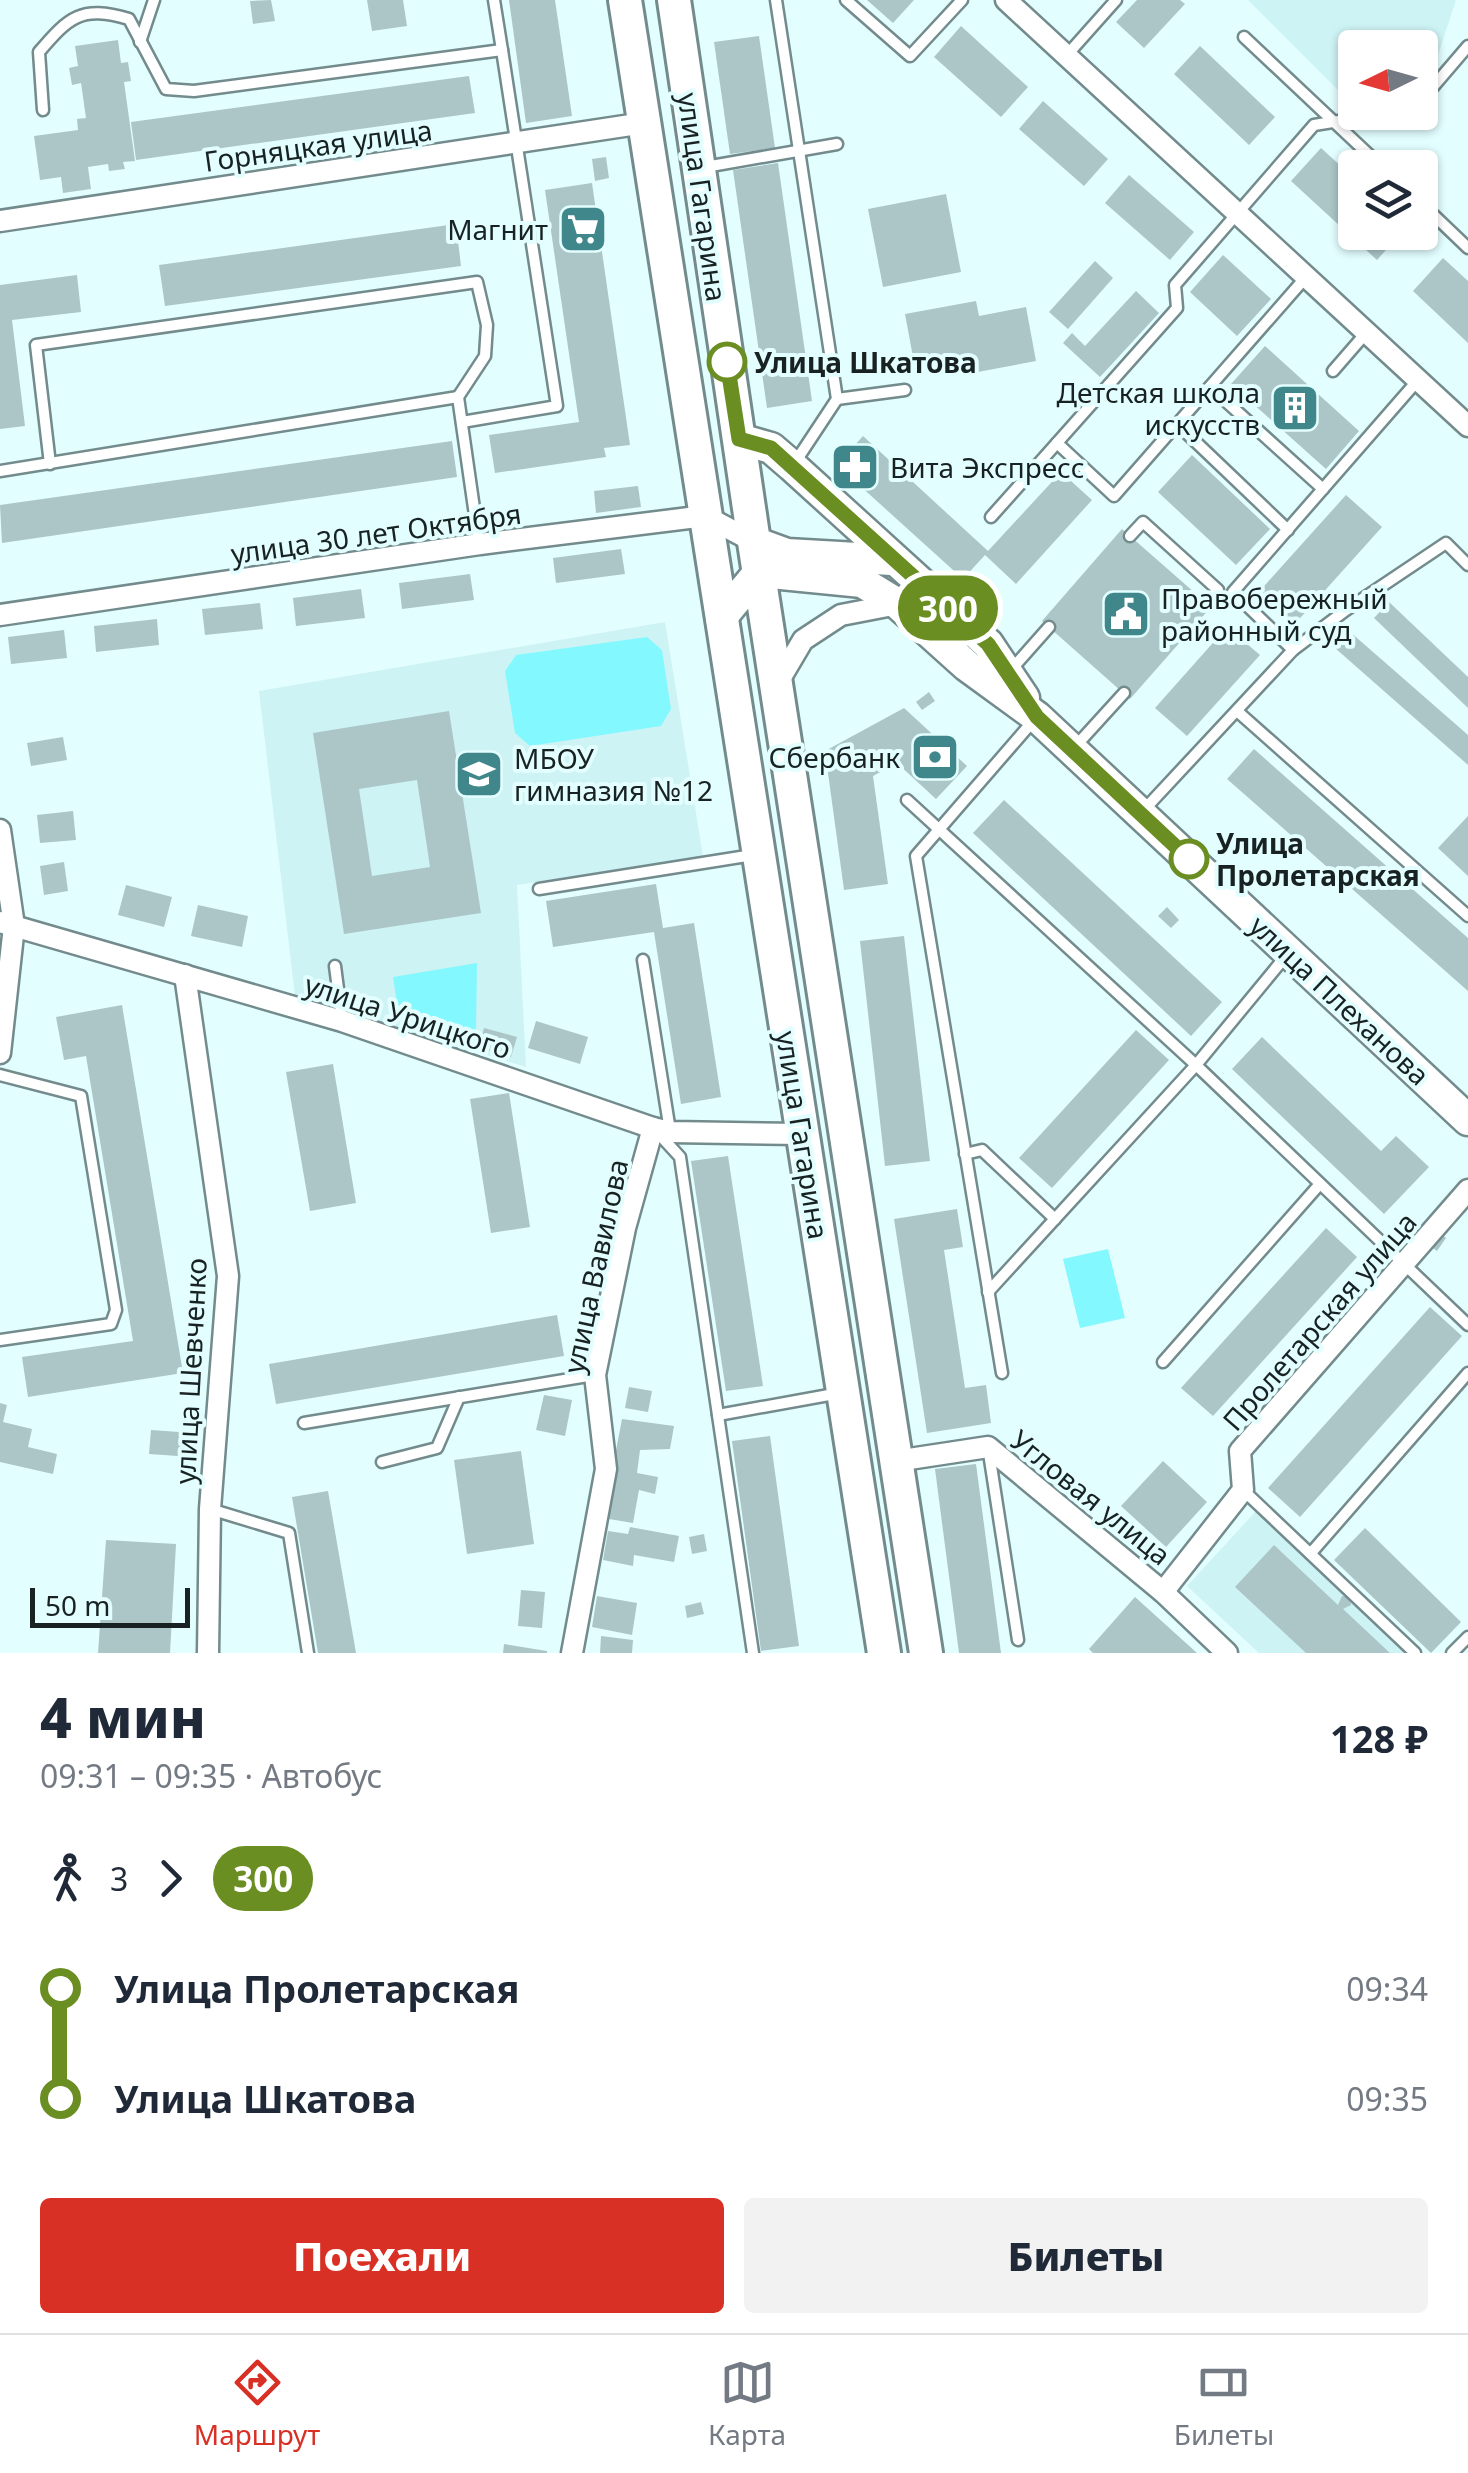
<!DOCTYPE html>
<html lang="ru">
<meta charset="utf-8">
<style>
body{margin:0;font-family:"Noto Sans",sans-serif;background:#f2f2f3;color:#1f2937;height:100vh;display:flex;flex-direction:column;font-size:38px;white-space:nowrap}
*{box-sizing:border-box;margin:0}
p{font-size:32px;color:#747a83}
.icon{flex:none;width:55px;height:55px;fill:none;stroke:currentColor;stroke-width:2;stroke-linecap:round;stroke-linejoin:round}
.map{position:relative;height:1653px;overflow:hidden}
.drawer{display:flex;flex-direction:column;background:#fff;flex:1}
.drawer>*{flex:none}
.badge{padding:0 20px;border-radius:32px;font-size:35px;line-height:65px}
.needle{width:65px;rotate:265deg}
.controls{position:absolute;left:1338px;top:30px;display:grid;gap:20px}
.controls a{display:grid;place-items:center;width:100px;height:100px;border-radius:10px;background:#fff;box-shadow:0 2px 8px #0004;font-size:50px}
.scale{position:absolute;left:30px;bottom:25px;width:160px;box-sizing:border-box;padding-left:10px;border:5px solid #182222;border-top:0;font-size:28px;line-height:35px;white-space:nowrap;color:#182222;-webkit-text-stroke:8px #e3feff;paint-order:stroke}
.map>.badge{position:absolute;translate:-50% -50%;box-shadow:0 0 0 5px #fff}
.legs{display:flex;align-items:center;gap:15px;height:110px;padding:0 40px;font-size:32px}
.legs p{margin-inline-start:auto}
.headline{display:flex;align-items:center;justify-content:space-between;height:170px;padding:0 40px}
h1{font-size:55px;font-weight:800;line-height:75px}
.button{display:flex;gap:20px;margin-top:auto;padding:20px 40px}
.button a{flex:1;height:115px;border-radius:10px;background:#d93025;color:#fff;font-size:40px;font-weight:800;line-height:115px;text-align:center}
.button a+a{background:#f2f2f3;color:#1f2937}
ul{padding:0 40px;list-style:none}
li{display:flex;align-items:center;gap:35px;height:110px;font-size:38px}
li i{display:grid;place-items:center;width:15px;height:100%;margin:0 12px;background:currentColor}
li i::after{content:'';width:25px;height:25px;margin:-12px;border:8px solid;border-radius:50%;background:#fff}
li p{margin-inline-start:auto}
li:first-child i{background:linear-gradient(#0000 50%,currentColor 0)}
li:last-child i{background:linear-gradient(currentColor 50%,#0000 0)}
.menu{display:flex;justify-content:space-around;align-items:center;height:140px;border-top:2px solid #e0e1e3;background:#fff;font-size:28px;color:#747a83}
.menu a{display:grid;justify-items:center;gap:5px}
.menu .active{color:#d93025}
.map>svg:first-child{display:block}
</style>
<div class="map">
<svg width="1468" height="1653" viewBox="0 0 1468 1653">
<rect width="100%" height="100%" fill="#e3feff"/>
<g fill="#cef3f5">
<path d="M 1248,0 L 1456,0 L 1438,55 L 1420,77 L 1420,48 L 1355,48 L 1355,100 L 1348,100 Z"/>
<path d="M 665,622 L 703,856 L 517,885 L 526,1067 L 295,996 L 259,691 Z"/>
<path d="M 1257,1510 L 1411,1653 L 1259,1653 L 1187,1586 Z"/>
</g>
<g fill="#84f8ff">
<path d="M 647,637 L 662,650 L 671,709 L 661,726 L 530,746 L 515,733 L 505,671 L 516,655 Z"/>
<path d="M 477,963 L 476,1033 L 399,1017 L 393,977 Z"/>
<path d="M 1108,1249 L 1125,1318 L 1080,1328 L 1063,1259 Z"/>
</g>
<g fill="#acc6c7" fill-rule="evenodd">
<path d="M 271,0 L 275,21 L 253,24 L 250,1 Z"/>
<path d="M 367,0 L 403,0 L 407,26 L 372,31 Z"/>
<path d="M 509,0 L 555,0 L 572,116 L 526,123 Z"/>
<path d="M 867,0 L 914,0 L 893,23 Z"/>
<path d="M 1137,0 L 1180,0 L 1185,4 L 1144,48 L 1116,22 Z"/>
<path d="M 961,26 L 1028,87 L 1001,117 L 934,57 Z"/>
<path d="M 759,36 L 775,148 L 730,154 L 714,42 Z"/>
<path d="M 118,40 L 121,63 L 128,62 L 131,81 L 124,82 L 135,161 L 123,162 L 125,169 L 109,171 L 108,164 L 88,167 L 91,189 L 63,193 L 61,177 L 40,180 L 34,136 L 78,130 L 77,119 L 86,118 L 81,83 L 72,85 L 69,68 L 78,66 L 75,46 Z"/>
<path d="M 1200,46 L 1275,117 L 1249,145 L 1174,74 Z"/>
<path d="M 469,76 L 475,113 L 136,160 L 131,122 Z"/>
<path d="M 1043,101 L 1108,159 L 1084,186 L 1019,129 Z"/>
<path d="M 1321,148 L 1355,179 L 1355,232 L 1402,232 L 1377,260 L 1291,181 Z"/>
<path d="M 606,157 L 609,178 L 595,181 L 592,159 Z"/>
<path d="M 778,163 L 812,401 L 767,408 L 733,170 Z"/>
<path d="M 1129,175 L 1194,232 L 1170,260 L 1105,203 Z"/>
<path d="M 592,183 L 630,445 L 604,448 L 606,457 L 495,473 L 489,435 L 579,422 L 545,190 Z"/>
<path d="M 946,194 L 961,272 L 883,287 L 868,209 Z"/>
<path d="M 456,224 L 461,266 L 165,306 L 159,265 Z"/>
<path d="M 1223,255 L 1271,299 L 1237,336 L 1190,292 Z"/>
<path d="M 1443,258 L 1468,281 L 1468,343 L 1413,291 Z"/>
<path d="M 1095,261 L 1113,278 L 1068,329 L 1049,312 Z"/>
<path d="M 77,275 L 81,312 L 12,320 L 25,426 L 0,429 L 0,285 Z"/>
<path d="M 1136,291 L 1159,313 L 1100,377 L 1063,343 L 1072,333 L 1085,346 Z"/>
<path d="M 976,301 L 979,316 L 1026,307 L 1036,361 L 967,374 L 965,364 L 916,373 L 905,314 Z"/>
<path d="M 1265,346 L 1359,431 L 1326,469 L 1231,384 Z"/>
<path d="M 863,436 L 988,551 L 1061,472 L 1092,500 L 1016,584 L 985,555 L 963,579 L 837,465 Z"/>
<path d="M 452,441 L 457,477 L 2,543 L 0,505 Z"/>
<path d="M 1192,455 L 1270,529 L 1236,565 L 1158,492 Z"/>
<path d="M 638,486 L 641,507 L 596,513 L 594,491 Z"/>
<path d="M 1346,495 L 1382,527 L 1293,626 L 1257,594 Z"/>
<path d="M 1122,529 L 1211,607 L 1130,699 L 1042,621 Z"/>
<path d="M 621,549 L 625,574 L 556,583 L 553,558 Z"/>
<path d="M 470,574 L 474,600 L 402,609 L 399,583 Z"/>
<path d="M 361,589 L 365,618 L 296,626 L 293,598 Z"/>
<path d="M 1389,602 L 1468,677 L 1468,708 L 1374,618 Z"/>
<path d="M 260,603 L 263,629 L 205,635 L 202,609 Z"/>
<path d="M 157,619 L 159,645 L 96,652 L 94,626 Z"/>
<path d="M 1227,627 L 1260,655 L 1187,736 L 1155,708 Z"/>
<path d="M 64,630 L 67,658 L 11,664 L 8,637 Z"/>
<path d="M 1349,631 L 1468,735 L 1468,765 L 1335,648 Z"/>
<path d="M 929,692 L 935,701 L 922,710 L 916,702 Z"/>
<path d="M 904,708 L 967,766 L 936,799 L 897,763 L 873,776 L 888,884 L 844,890 L 825,751 Z"/>
<path d="M 449,711 L 481,913 L 344,934 L 313,733 ZM 417,780 L 430,867 L 372,876 L 359,789 Z"/>
<path d="M 63,737 L 67,760 L 31,766 L 27,743 Z"/>
<path d="M 1254,749 L 1468,938 L 1468,991 L 1227,779 Z"/>
<path d="M 1004,800 L 1222,1002 L 1191,1036 L 973,833 Z"/>
<path d="M 73,811 L 76,840 L 40,843 L 37,815 Z"/>
<path d="M 1468,816 L 1468,876 L 1438,848 Z"/>
<path d="M 64,862 L 68,891 L 44,895 L 40,866 Z"/>
<path d="M 656,884 L 663,928 L 694,923 L 721,1097 L 681,1104 L 654,932 L 553,947 L 546,901 Z"/>
<path d="M 126,885 L 172,897 L 164,927 L 118,915 Z"/>
<path d="M 198,905 L 248,916 L 242,947 L 191,936 Z"/>
<path d="M 1167,907 L 1179,920 L 1171,928 L 1158,916 Z"/>
<path d="M 904,936 L 930,1161 L 885,1166 L 860,941 Z"/>
<path d="M 122,1005 L 183,1373 L 28,1397 L 22,1357 L 133,1341 L 86,1056 L 64,1060 L 56,1017 Z"/>
<path d="M 536,1021 L 588,1037 L 580,1064 L 528,1048 Z"/>
<path d="M 484,1028 L 517,1037 L 511,1057 L 479,1048 Z"/>
<path d="M 1136,1030 L 1169,1060 L 1052,1188 L 1019,1158 Z"/>
<path d="M 1262,1037 L 1381,1151 L 1396,1136 L 1429,1167 L 1384,1214 L 1232,1069 Z"/>
<path d="M 333,1064 L 356,1203 L 310,1211 L 286,1072 Z"/>
<path d="M 509,1093 L 530,1227 L 491,1233 L 470,1099 Z"/>
<path d="M 728,1156 L 763,1386 L 726,1391 L 691,1161 Z"/>
<path d="M 957,1209 L 963,1247 L 944,1250 L 965,1388 L 986,1385 L 991,1423 L 927,1433 L 894,1219 Z"/>
<path d="M 1326,1228 L 1357,1257 L 1213,1416 L 1181,1388 Z"/>
<path d="M 1440,1233 L 1446,1238 L 1437,1251 L 1430,1246 Z"/>
<path d="M 1430,1307 L 1462,1336 L 1300,1517 L 1268,1488 Z"/>
<path d="M 557,1315 L 564,1356 L 276,1404 L 269,1364 Z"/>
<path d="M 629,1387 L 652,1391 L 648,1412 L 625,1408 Z"/>
<path d="M 544,1395 L 572,1400 L 565,1436 L 536,1430 Z"/>
<path d="M 0,1403 L 7,1405 L 3,1422 L 32,1429 L 28,1447 L 57,1454 L 53,1474 L 0,1462 Z"/>
<path d="M 622,1419 L 674,1426 L 670,1449 L 640,1450 L 637,1473 L 658,1477 L 655,1494 L 639,1490 L 633,1523 L 603,1518 Z"/>
<path d="M 151,1430 L 193,1433 L 192,1457 L 149,1454 Z"/>
<path d="M 770,1436 L 799,1646 L 761,1651 L 732,1441 Z"/>
<path d="M 521,1451 L 534,1544 L 467,1554 L 454,1460 Z"/>
<path d="M 1163,1461 L 1207,1502 L 1166,1547 L 1121,1506 Z"/>
<path d="M 976,1464 L 1001,1653 L 959,1653 L 935,1469 Z"/>
<path d="M 328,1491 L 356,1653 L 318,1653 L 292,1497 Z"/>
<path d="M 630,1527 L 679,1536 L 674,1562 L 634,1555 L 633,1566 L 603,1560 L 608,1531 L 628,1534 Z"/>
<path d="M 1365,1528 L 1461,1622 L 1431,1653 L 1334,1560 Z"/>
<path d="M 704,1534 L 707,1551 L 692,1554 L 689,1537 Z"/>
<path d="M 106,1540 L 176,1544 L 170,1653 L 98,1653 Z"/>
<path d="M 1274,1545 L 1338,1605 L 1342,1596 L 1350,1597 L 1351,1605 L 1343,1609 L 1390,1653 L 1306,1653 L 1235,1587 Z"/>
<path d="M 521,1590 L 545,1592 L 542,1628 L 518,1626 Z"/>
<path d="M 597,1596 L 637,1603 L 632,1635 L 592,1627 Z"/>
<path d="M 1135,1597 L 1197,1653 L 1093,1653 L 1089,1649 Z"/>
<path d="M 701,1602 L 704,1614 L 687,1618 L 685,1606 Z"/>
<path d="M 601,1636 L 633,1640 L 632,1653 L 600,1653 Z"/>
<path d="M 504,1644 L 547,1651 L 547,1653 L 503,1653 Z"/>
</g>
<g fill="none" stroke-linecap="round" stroke-linejoin="round">
<g stroke="#738b8c" stroke-width="15">
<g id="lane">
<path d="M 494,0 L 502,50"/>
<path d="M 776,0 L 837,399 L 796,461"/>
<path d="M 846,0 L 910,56 L 962,0"/>
<path d="M 1244,37 L 1383,168"/>
<path d="M 140,42 L 154,0"/>
<path d="M 1067,55 L 1116,0"/>
<path d="M 1420,102 L 1468,46"/>
<path d="M 43,110 L 39,52 C 69,17 81,5 129,19 L 166,89 L 194,91 L 502,50 L 557,406 L 462,422"/>
<path d="M 705,167 L 837,144"/>
<path d="M 1420,202 L 1468,248"/>
<path d="M 1333,371 L 1366,333"/>
<path d="M 1210,387 L 1323,489"/>
<path d="M 837,399 L 905,390"/>
<path d="M 1177,424 L 1288,530"/>
<path d="M 1057,443 L 1114,496 L 1306,277"/>
<path d="M 50,464 L 36,345 L 477,282 L 487,325 L 485,356 L 458,397 L 479,543"/>
<path d="M 0,471 L 458,397"/>
<path d="M 991,517 L 1177,308 L 1175,285 L 1314,125 L 1395,112"/>
<path d="M 1130,536 L 1143,522 L 1218,590 L 1206,603"/>
<path d="M 1293,650 L 1233,592 L 1418,380"/>
<path d="M 1010,671 L 1049,627"/>
<path d="M 1237,711 L 1468,916"/>
<path d="M 1073,749 L 1124,693"/>
<path d="M 907,800 L 1196,1065 L 988,1292"/>
<path d="M 1142,812 L 1293,650 L 1346,610 L 1446,543 L 1468,565"/>
<path d="M 539,889 L 753,855"/>
<path d="M 1285,957 L 1196,1065 L 1468,1325"/>
<path d="M 643,960 L 670,1131"/>
<path d="M 335,966 L 342,1020"/>
<path d="M 0,1075 L 81,1096 L 116,1310 L 111,1324 L 0,1340"/>
<path d="M 658,1133 L 680,1157 L 753,1653"/>
<path d="M 965,1154 L 982,1150 L 1055,1219"/>
<path d="M 1163,1362 L 1319,1185"/>
<path d="M 1002,1373 L 916,856 L 1034,720"/>
<path d="M 718,1415 L 840,1393"/>
<path d="M 304,1423 L 594,1375"/>
<path d="M 989,1453 L 1018,1640"/>
<path d="M 382,1462 L 437,1448 L 459,1397"/>
<path d="M 1243,1490 L 1415,1653"/>
<path d="M 210,1509 L 289,1533 L 308,1653"/>
<path d="M 1311,1553 L 1468,1373"/>
<path d="M 1452,1653 L 1468,1637"/>
</g>
</g>
<g stroke="#738b8c" stroke-width="25">
<g id="street">
<path d="M 1006,0 L 1468,426"/>
<path d="M 0,221 L 644,123"/>
<path d="M 0,615 L 480,544 L 705,516 L 754,542"/>
<path d="M 777,684 L 803,640 L 841,615 L 898,604"/>
<path d="M 0,830 L 14,926 L 0,1053"/>
<path d="M 0,922 L 342,1021 L 653,1128 L 670,1132 L 802,1134"/>
<path d="M 185,975 L 228,1276 L 210,1509 L 208,1653"/>
<path d="M 896,1461 L 988,1447 L 1163,1592 L 1227,1653"/>
<path d="M 1163,1592 L 1243,1490 L 1240,1451 L 1468,1190"/>
<path d="M 572,1653 L 606,1469 L 595,1375 L 625,1228 L 653,1128"/>
</g>
</g>
<g stroke="#738b8c" stroke-width="35">
<g id="secondary">
<path d="M 739,439 L 771,448 L 792,466 L 988,644 L 1024,698"/>
<path d="M 754,542 L 787,554 L 892,560"/>
<path d="M 759,572 L 862,582 L 898,604 L 967,666 L 1037,717 L 1468,1120"/>
<path d="M 721,618 L 759,572"/>
</g>
</g>
<g stroke="#738b8c" stroke-width="38">
<g id="primary">
<path d="M 625,0 L 884,1653"/>
<path d="M 674,0 L 754,542 L 926,1653"/>
</g>
</g>
<use href="#lane" stroke="#fff" stroke-width="10"/>
<use href="#street" stroke="#fff" stroke-width="20"/>
<use href="#secondary" stroke="#fff" stroke-width="30"/>
<use href="#primary" stroke="#fff" stroke-width="32"/>
</g>
<g fill="none" stroke-linecap="round" stroke-linejoin="round">
<g stroke="#fff" stroke-width="22">
<path id="line-1" d="M 727,362 L 739,439 L 771,448 L 988,644 L 1037,717 L 1189,859"/>
</g>
<use href="#line-1" stroke="#6b8e23" stroke-width="15"/>
</g>
<defs>
<g id="supermarket-square" transform="scale(2.5)"><rect x="-9" y="-9" width="18" height="18" rx="4" fill="#3f878b" stroke="#e3feff"/><path d="M-6-5.5h2.5l.6 2H6L4.5 2H-2.5L-4.4-4H-6ZM-1.5 3.2a1.3 1.3 0 1 0 .1 0ZM3 3.2a1.3 1.3 0 1 0 .1 0Z" fill="#fff"/></g>
<g id="building-square" transform="scale(2.5)"><rect x="-9" y="-9" width="18" height="18" rx="4" fill="#3f878b" stroke="#e3feff"/><path d="M-4-6H4V6H1V3H-1V6H-4ZM-2.5-4.3h1.7v1.8h-1.7ZM.8-4.3h1.7v1.8H.8ZM-2.5-1h1.7V.8h-1.7ZM.8-1h1.7V.8H.8Z" fill="#fff"/></g>
<g id="pharmacy-square" transform="scale(2.5)"><rect x="-9" y="-9" width="18" height="18" rx="4" fill="#3f878b" stroke="#e3feff"/><path d="M-2-6h4v4h4v4h-4v4h-4v-4h-4v-4h4Z" fill="#fff"/></g>
<g id="civic-square" transform="scale(2.5)"><rect x="-9" y="-9" width="18" height="18" rx="4" fill="#3f878b" stroke="#e3feff"/><path d="M-.6-6.5H3V-4.5H.6V-3L4-1V1h2V6H-6V1h2V-1L-.6-3ZM-1.2 2.5V6h2.4V2.5Z" fill="#fff"/></g>
<g id="bank-square" transform="scale(2.5)"><rect x="-9" y="-9" width="18" height="18" rx="4" fill="#3f878b" stroke="#e3feff"/><path d="M-6-4H6V4H-6ZM0-2.3a2.3 2.3 0 1 0 0 4.6a2.3 2.3 0 1 0 0-4.6Z" fill="#fff"/></g>
<g id="school-square" transform="scale(2.5)"><rect x="-9" y="-9" width="18" height="18" rx="4" fill="#3f878b" stroke="#e3feff"/><path d="M0-5L7-2L0 1L-7-2ZM-4 1L0 2.5L4 1V4Q0 6-4 4Z" fill="#fff"/></g>
</defs>
<g fill-rule="evenodd">
<use href="#supermarket-square" x="583" y="229"/>
<use href="#building-square" x="1295" y="408"/>
<use href="#pharmacy-square" x="855" y="467"/>
<use href="#civic-square" x="1126" y="614"/>
<use href="#bank-square" x="935" y="757"/>
<use href="#school-square" x="479" y="774"/>
</g>
<g fill="#fff" stroke="#6b8e23" stroke-width="5">
<circle cx="727" cy="362" r="18"/>
<circle cx="1189" cy="859" r="18"/>
</g>
<g text-anchor="middle" dominant-baseline="central" stroke-width="8" stroke-linejoin="round" paint-order="stroke">
<g font-size="28" fill="#182222" stroke="#e3feff">
<text transform="translate(318 145) rotate(-8)">Горняцкая улица</text>
<text transform="translate(703 197) rotate(82)">улица Гагарина</text>
<text transform="translate(376 533) rotate(-8)">улица 30 лет Октября</text>
<text transform="translate(1340 1000) rotate(43)">улица Плеханова</text>
<text transform="translate(408 1016) rotate(18)">улица Урицкого</text>
<text transform="translate(803 1135) rotate(81)">улица Гагарина</text>
<text transform="translate(595 1266) rotate(-78)">улица Вавилова</text>
<text transform="translate(1319 1321) rotate(-49)">Пролетарская улица</text>
<text transform="translate(190 1371) rotate(-87)">улица Шевченко</text>
<text transform="translate(1091 1497) rotate(39)">Угловая улица</text>
</g>
<g font-size="28" fill="#182222" stroke="#e3feff" text-anchor="end">
<text x="548" y="229">Магнит</text>
<text x="1260" y="392">Детская школа<tspan x="1260" dy="32">искусств</tspan></text>
<text x="890" y="467" text-anchor="start">Вита Экспресс</text>
<text x="1161" y="598" text-anchor="start">Правобережный<tspan x="1161" dy="32">районный суд</tspan></text>
<text x="900" y="757">Сбербанк</text>
<text x="514" y="758" text-anchor="start">МБОУ<tspan x="514" dy="32">гимназия №12</tspan></text>
</g>
<g font-size="28" font-weight="bold" fill="#182222" stroke="#e3feff" text-anchor="start">
<text x="754" y="362">Улица Шкатова</text>
<text x="1216" y="843">Улица<tspan x="1216" dy="32">Пролетарская</tspan></text>
</g>
</g>
</svg>
<div class="controls">
<a><svg class="needle" viewBox="-14 -14 28 28"><path d="M0-13l5 13h-10z" fill="#e53935"/><path d="M0 13l5-13h-10z" fill="#747a83"/></svg></a>
<a><svg class="icon" aria-label="layers" viewBox="0 0 24 24"><path d="M12 4l9 5-9 5-9-5zM3 14l9 5 9-5"/></svg></a>
</div>
<div class="scale">50 m</div>
<b class="badge" style="left:948px;top:608px;background:#6b8e23;color:#fff">300</b>
</div>
<section class="drawer">
<div class="headline"><div><h1>4 мин</h1><p>09:31 – 09:35 · Автобус</p></div><b>128 ₽</b></div>
<div class="legs"><svg class="icon" aria-label="walk" viewBox="0 0 24 24"><circle cx="13" cy="4" r="2"/><path d="M13 8l-2 6 4 7M11 14l-3 7M7 12l3-4h3l4 4"/></svg>3<svg class="icon" aria-label="forward" viewBox="0 0 24 24"><path d="M9 5l7 7-7 7"/></svg><b class="badge" style="background:#6b8e23;color:#fff">300</b></div>
<ul>
<li><i style="color:#6b8e23"></i><b>Улица Пролетарская</b><p>09:34</p></li>
<li><i style="color:#6b8e23"></i><b>Улица Шкатова</b><p>09:35</p></li>
</ul>
<div class="button"><a>Поехали</a><a>Билеты</a></div>
</section>
<nav class="menu">
<a class="active"><svg class="icon" aria-label="directions" viewBox="0 0 24 24"><path d="M12 3l9 9-9 9-9-9zM9 14v-3h6M13 9l2 2-2 2"/></svg>Маршрут</a>
<a><svg class="icon" aria-label="map" viewBox="0 0 24 24"><path d="M3 6l6-2 6 2 6-2v14l-6 2-6-2-6 2zM9 4v14M15 6v14"/></svg>Карта</a>
<a><svg class="icon" aria-label="tickets" viewBox="0 0 24 24"><path d="M3 7h18v10H3zM15 7v10"/></svg>Билеты</a>
</nav>
